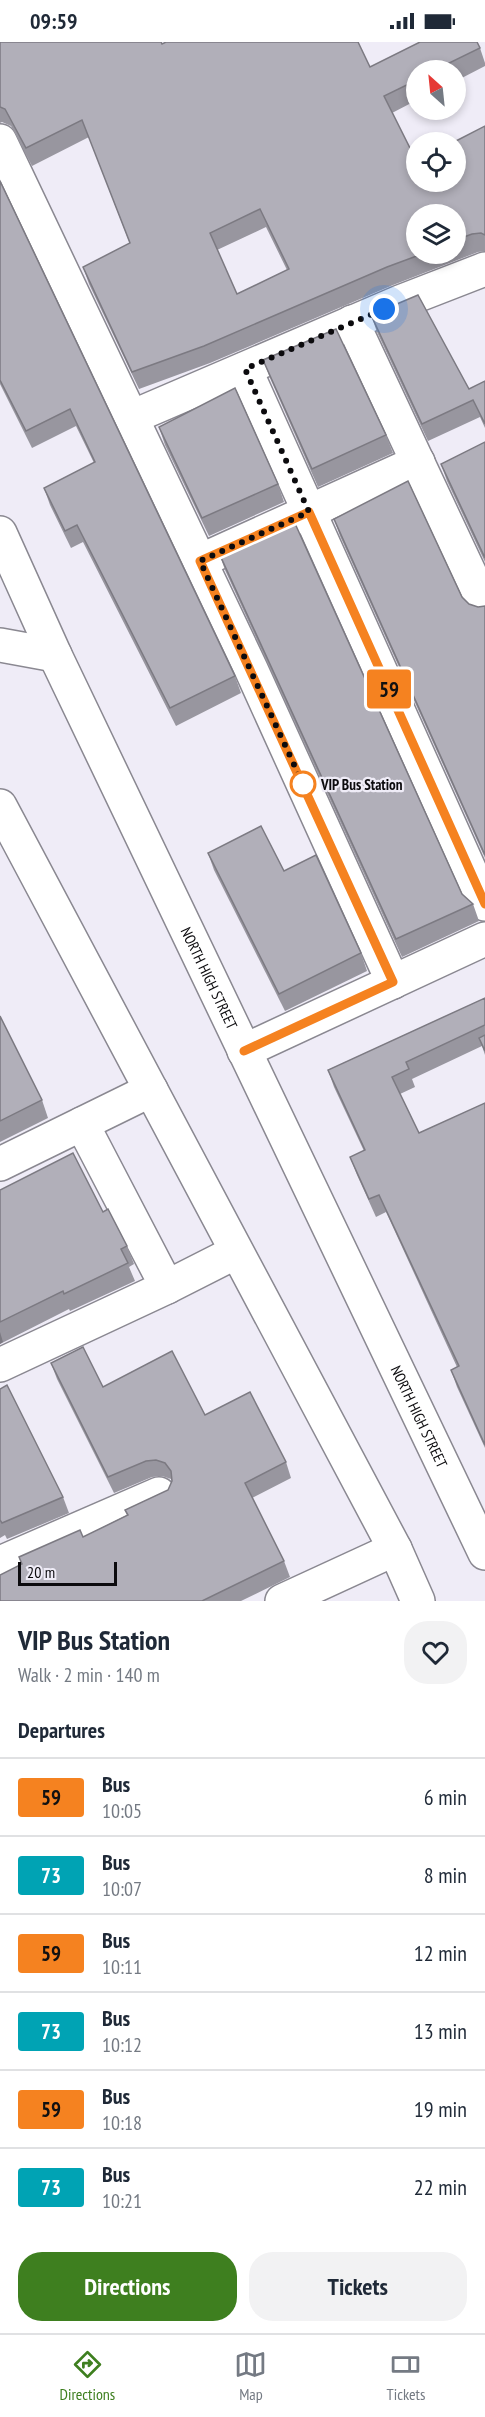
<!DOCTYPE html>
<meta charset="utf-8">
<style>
body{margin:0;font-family:"PT Sans Narrow",sans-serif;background:#f2f2f3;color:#1f2937;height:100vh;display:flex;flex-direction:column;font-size:22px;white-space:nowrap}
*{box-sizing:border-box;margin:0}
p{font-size:20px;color:#747a83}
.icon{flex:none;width:33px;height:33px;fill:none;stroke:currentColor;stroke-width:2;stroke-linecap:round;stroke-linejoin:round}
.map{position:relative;height:1559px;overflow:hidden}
.side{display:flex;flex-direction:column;background:#fff;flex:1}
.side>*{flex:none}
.badge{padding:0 12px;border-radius:4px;font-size:21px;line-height:39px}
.needle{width:39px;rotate:333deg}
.tools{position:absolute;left:406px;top:18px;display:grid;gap:12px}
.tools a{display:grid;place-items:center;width:60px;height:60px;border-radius:50%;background:#fff;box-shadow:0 3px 9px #0003;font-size:30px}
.scale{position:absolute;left:18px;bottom:15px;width:99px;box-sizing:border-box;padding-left:6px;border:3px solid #0c0b0e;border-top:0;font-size:16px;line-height:21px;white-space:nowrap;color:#0c0b0e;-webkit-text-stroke:4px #efecf7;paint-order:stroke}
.you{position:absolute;width:30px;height:30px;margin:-15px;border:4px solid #fff;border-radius:50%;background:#1a73e8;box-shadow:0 0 0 9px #1a73e833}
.map>.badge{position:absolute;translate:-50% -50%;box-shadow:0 0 0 3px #fff}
h2{padding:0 18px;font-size:22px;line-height:54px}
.round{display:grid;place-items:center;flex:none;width:63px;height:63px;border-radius:24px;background:#f2f2f3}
.overview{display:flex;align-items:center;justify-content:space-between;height:102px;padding:0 18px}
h1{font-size:28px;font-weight:700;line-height:45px}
.action{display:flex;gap:12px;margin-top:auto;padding:12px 18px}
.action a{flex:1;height:69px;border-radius:24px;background:#3e7f1f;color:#fff;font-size:24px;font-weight:700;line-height:69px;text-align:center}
.action a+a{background:#f2f2f3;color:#1f2937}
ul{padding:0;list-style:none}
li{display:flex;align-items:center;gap:18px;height:78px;padding:0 18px;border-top:2px solid #e0e1e3}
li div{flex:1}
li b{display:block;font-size:22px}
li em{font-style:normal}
li .badge{min-width:66px;font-weight:700;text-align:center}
.status{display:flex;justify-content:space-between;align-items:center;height:42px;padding:0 30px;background:#fff;direction:ltr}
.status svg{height:16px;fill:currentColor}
.tab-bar{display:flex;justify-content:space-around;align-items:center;height:84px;border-top:2px solid #e0e1e3;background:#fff;font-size:16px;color:#747a83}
.tab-bar a{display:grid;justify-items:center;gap:3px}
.tab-bar .selected{color:#3e7f1f}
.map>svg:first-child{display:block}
</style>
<div class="status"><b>09:59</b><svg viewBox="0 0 49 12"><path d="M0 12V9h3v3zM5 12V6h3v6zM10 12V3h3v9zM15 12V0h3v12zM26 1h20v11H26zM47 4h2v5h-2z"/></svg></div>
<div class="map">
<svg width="485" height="1559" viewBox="0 0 485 1559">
<rect width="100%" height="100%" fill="#efecf7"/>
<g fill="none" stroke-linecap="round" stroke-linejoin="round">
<g stroke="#8a8891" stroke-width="36">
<g id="minor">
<path d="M 0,99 L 251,627 L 393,940"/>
<path d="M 352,280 L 485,564"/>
<path d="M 245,327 L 485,862"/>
<path d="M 132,375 L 400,260 L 485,227"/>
<path d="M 200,519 L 418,420"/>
<path d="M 244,1009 L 485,897"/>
<path d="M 0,1122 L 151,1048"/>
<path d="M 167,1245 L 236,1210"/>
<path d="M 0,1323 L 167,1245 L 82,1082"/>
<path d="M 0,1521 L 159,1452"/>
<path d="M 282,1559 L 395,1507"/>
</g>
</g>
<g stroke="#8a8891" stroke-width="36">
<g id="trunk">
<path id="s1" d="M 0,491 L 55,613 L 485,1511"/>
<path d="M 0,603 L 55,613"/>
<path d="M 0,764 L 395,1507 L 418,1559"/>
</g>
</g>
<use href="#minor" stroke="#fff" stroke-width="33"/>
<use href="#trunk" stroke="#fff" stroke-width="33"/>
</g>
<g fill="#98969f" fill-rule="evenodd">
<path d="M 0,0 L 162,2 L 370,25 L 480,6 L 485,21 L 485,24 L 456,39 L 456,28 L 417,28 L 417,58 L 392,71 L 417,140 L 485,84 L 485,209 L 478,210 L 393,243 L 210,321 L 139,347 L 89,242 L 83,225 L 130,202 L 89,95 L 32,124 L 11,84 L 2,80 L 0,81 ZM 456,172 L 456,212 L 417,212 ZM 266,185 L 287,228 L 237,252 L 217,208 Z"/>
<path d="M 0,139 L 235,634 L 241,651 L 176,684 L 83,500 L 71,506 L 50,463 L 44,446 L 94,421 L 76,384 L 32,406 L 0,342 Z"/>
<path d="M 371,273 L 469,347 L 485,339 L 485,386 L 480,375 L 428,399 L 377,290 Z"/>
<path d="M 263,318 L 386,393 L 393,411 L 318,445 L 270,336 Z"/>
<path d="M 159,385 L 278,442 L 284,460 L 209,494 L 165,403 Z"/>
<path d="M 485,400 L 485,520 L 447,439 L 441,422 Z"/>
<path d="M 334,477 L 462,555 L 469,562 L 478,565 L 485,564 L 485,816 L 340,494 Z"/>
<path d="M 219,511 L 462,852 L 473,862 L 479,879 L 402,915 L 225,528 Z"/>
<path d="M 208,811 L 284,829 L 361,911 L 367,929 L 285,969 L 214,828 Z"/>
<path d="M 485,956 L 485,1013 L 482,1004 L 412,1037 L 415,1045 L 400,1052 L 419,1091 L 485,1061 L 485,1406 L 457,1345 L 451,1328 L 457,1325 L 386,1170 L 376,1175 L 357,1133 L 350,1115 L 364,1109 L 334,1045 L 328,1028 Z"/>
<path d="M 0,974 L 42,1058 L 48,1076 L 0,1100 Z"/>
<path d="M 0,1148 L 103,1170 L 127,1204 L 134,1222 L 129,1225 L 135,1239 L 70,1269 L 69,1267 L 0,1302 Z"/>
<path d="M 51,1321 L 103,1345 L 205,1373 L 286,1420 L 291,1436 L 252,1456 L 284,1519 L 290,1535 L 241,1559 L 0,1559 L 21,1522 L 19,1515 L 83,1495 L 127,1473 L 125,1468 L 168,1448 L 172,1439 L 171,1437 L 162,1434 L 152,1435 L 114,1451 L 57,1337 Z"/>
<path d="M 0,1347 L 63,1455 L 69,1471 L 7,1497 L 5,1493 L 0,1496 Z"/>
</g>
<path fill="#7c7a82" d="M 0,1290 L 3,1300 L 0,1302 Z"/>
<g fill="#b1afb9" stroke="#7c7a82" stroke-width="1.5" fill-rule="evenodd">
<path d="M 0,0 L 161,0 L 162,2 L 166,0 L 358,0 L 370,25 L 420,0 L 477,0 L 480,6 L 435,28 L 417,28 L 417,38 L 384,54 L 414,114 L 417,113 L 417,140 L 456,140 L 456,100 L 454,100 L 485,84 L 485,193 L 481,191 L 472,192 L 456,198 L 456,172 L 417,172 L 417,212 L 422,212 L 387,225 L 204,304 L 132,330 L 83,225 L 130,201 L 82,78 L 26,106 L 5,67 L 0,65 ZM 260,167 L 289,227 L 237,252 L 210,191 Z"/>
<path d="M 0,139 L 235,634 L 170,666 L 77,483 L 65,489 L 44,446 L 95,420 L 70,367 L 26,389 L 0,338 Z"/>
<path d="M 418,253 L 469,347 L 485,339 L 485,382 L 473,358 L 422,382 L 371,273 Z"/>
<path d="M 336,287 L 386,393 L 312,427 L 263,318 Z"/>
<path d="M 235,346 L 278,442 L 202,476 L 159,385 Z"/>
<path d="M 485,400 L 485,516 L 441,422 Z"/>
<path d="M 408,439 L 462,555 L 469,562 L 478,565 L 485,564 L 485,813 L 334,477 Z"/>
<path d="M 293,477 L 462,852 L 473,862 L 396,897 L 219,511 Z"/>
<path d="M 261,784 L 284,829 L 316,813 L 361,911 L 279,952 L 208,811 Z"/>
<path d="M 485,956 L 485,983 L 406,1020 L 409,1027 L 392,1035 L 419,1091 L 485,1061 L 485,1403 L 451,1328 L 459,1324 L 379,1153 L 369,1157 L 350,1115 L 365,1108 L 328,1028 Z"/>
<path d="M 0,974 L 42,1058 L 0,1079 Z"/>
<path d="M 485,993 L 485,1009 L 479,996 Z"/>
<path d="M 73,1111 L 103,1170 L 108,1167 L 127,1204 L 121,1207 L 128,1221 L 64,1252 L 63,1249 L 0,1280 L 0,1148 Z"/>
<path d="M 83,1305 L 103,1345 L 172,1309 L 205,1373 L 250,1350 L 286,1420 L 245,1441 L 284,1519 L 202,1559 L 0,1559 L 0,1533 L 22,1522 L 19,1515 L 80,1488 L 83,1495 L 128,1473 L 125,1468 L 168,1448 L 172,1439 L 171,1429 L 165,1421 L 156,1418 L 146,1419 L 108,1435 L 51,1321 Z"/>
<path d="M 7,1343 L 63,1455 L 2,1481 L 0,1478 L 0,1347 Z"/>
</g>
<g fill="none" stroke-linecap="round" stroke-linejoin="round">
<g stroke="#fff" stroke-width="14">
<path id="line" d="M 244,1009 L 393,940 L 200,519 L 309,470 L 485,862"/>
</g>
<use href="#line" stroke="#f58220" stroke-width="9"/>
<path stroke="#0c0b0e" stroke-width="6" stroke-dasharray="0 10.8" d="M 303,742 L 200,519 L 309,470 L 245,327 L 384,267"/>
</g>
<circle fill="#fff" stroke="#f58220" stroke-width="3" cx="303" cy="742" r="12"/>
<g text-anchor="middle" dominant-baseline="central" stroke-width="4.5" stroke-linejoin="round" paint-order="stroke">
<g font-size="15" font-weight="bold" fill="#0c0b0e" stroke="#efecf7" text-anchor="start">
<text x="321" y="742">VIP Bus Station</text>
</g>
<g font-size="15" fill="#0c0b0e" stroke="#efecf7">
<text stroke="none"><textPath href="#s1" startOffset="492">NORTH HIGH STREET</textPath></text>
<text stroke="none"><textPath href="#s1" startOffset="978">NORTH HIGH STREET</textPath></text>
</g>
</g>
</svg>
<div class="tools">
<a><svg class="needle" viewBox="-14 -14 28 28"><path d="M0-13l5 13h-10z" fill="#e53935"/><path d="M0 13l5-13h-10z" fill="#747a83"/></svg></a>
<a><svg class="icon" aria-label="locate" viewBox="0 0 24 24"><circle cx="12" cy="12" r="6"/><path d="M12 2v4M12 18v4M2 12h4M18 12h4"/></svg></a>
<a><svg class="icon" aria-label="layers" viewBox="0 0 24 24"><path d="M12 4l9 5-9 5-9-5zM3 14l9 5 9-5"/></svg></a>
</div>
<div class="scale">20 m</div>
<div class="you" style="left:384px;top:267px"></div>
<b class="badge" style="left:389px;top:647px;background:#f58220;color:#111">59</b>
</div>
<section class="side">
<div class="overview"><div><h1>VIP Bus Station</h1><p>Walk · 2 min · 140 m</p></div><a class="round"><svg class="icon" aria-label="heart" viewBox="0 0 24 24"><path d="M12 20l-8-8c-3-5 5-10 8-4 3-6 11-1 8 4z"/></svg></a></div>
<h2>Departures</h2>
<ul>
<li><span class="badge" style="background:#f58220;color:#111">59</span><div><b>Bus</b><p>10:05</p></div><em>6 min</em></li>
<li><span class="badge" style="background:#00a3b4;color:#fff">73</span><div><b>Bus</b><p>10:07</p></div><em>8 min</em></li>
<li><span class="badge" style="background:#f58220;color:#111">59</span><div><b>Bus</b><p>10:11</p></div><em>12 min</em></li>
<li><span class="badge" style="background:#00a3b4;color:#fff">73</span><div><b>Bus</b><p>10:12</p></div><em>13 min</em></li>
<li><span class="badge" style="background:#f58220;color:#111">59</span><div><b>Bus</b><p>10:18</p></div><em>19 min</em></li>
<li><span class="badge" style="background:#00a3b4;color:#fff">73</span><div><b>Bus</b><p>10:21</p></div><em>22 min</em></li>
</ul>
<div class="action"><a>Directions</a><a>Tickets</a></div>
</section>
<nav class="tab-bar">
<a class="selected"><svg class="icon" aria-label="directions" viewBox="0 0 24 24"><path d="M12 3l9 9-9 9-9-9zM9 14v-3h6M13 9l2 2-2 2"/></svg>Directions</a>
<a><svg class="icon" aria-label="map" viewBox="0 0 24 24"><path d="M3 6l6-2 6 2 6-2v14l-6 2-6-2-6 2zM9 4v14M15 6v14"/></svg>Map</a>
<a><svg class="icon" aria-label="tickets" viewBox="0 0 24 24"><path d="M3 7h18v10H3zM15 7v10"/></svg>Tickets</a>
</nav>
